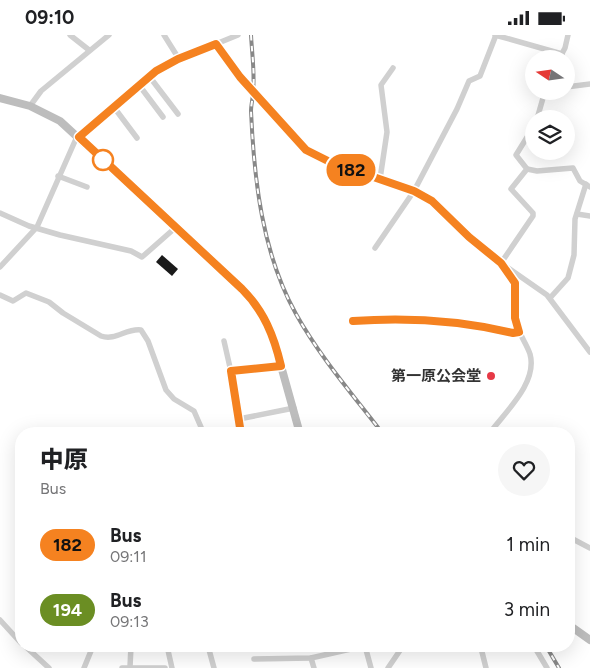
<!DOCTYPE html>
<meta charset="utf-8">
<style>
body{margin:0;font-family:Figtree,"Noto Sans JP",sans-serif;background:#f6f6f6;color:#202124;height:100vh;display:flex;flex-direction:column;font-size:19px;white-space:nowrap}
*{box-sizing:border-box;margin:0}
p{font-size:16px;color:#757577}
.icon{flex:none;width:28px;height:28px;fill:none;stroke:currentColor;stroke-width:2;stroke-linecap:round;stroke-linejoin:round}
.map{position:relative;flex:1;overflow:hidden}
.sheet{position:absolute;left:15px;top:392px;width:560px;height:225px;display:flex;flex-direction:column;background:#fff;border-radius:20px;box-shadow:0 5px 20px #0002}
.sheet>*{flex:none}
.badge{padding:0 10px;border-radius:16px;font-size:18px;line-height:32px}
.needle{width:32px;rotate:283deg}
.buttons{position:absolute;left:525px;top:15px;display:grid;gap:10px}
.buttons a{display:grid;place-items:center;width:50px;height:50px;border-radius:50%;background:#fff;box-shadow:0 5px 20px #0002;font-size:25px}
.map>.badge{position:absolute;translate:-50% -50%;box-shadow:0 0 0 2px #fff}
.round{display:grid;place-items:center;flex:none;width:52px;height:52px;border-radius:26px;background:#f6f6f6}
.headline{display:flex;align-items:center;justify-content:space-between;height:85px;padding:0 25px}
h1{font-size:24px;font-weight:800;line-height:38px}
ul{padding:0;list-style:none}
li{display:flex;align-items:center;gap:15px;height:65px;padding:0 25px}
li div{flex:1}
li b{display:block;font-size:19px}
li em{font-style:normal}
li .badge{min-width:55px;font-weight:700;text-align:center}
.status{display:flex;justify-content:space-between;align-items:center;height:35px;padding:0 25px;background:#fff;direction:ltr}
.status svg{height:14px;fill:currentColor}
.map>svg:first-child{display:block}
</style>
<div class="status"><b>09:10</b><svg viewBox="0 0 49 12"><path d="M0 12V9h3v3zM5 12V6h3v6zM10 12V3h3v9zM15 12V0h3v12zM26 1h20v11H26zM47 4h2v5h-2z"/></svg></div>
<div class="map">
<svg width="590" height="633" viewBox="0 0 590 633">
<rect width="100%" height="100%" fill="#fff"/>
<path fill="#1a1a1a" d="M 162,220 L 178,234 L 172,241 L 156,227 Z"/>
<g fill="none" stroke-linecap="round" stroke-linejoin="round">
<g stroke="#d0d0d0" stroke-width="5.5">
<path d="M 70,0 L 89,15"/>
<path d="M 164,0 L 179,24"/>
<path d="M 495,0 L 562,19"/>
<path d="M 216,9 L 240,42 L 306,115 L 330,127 L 414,156 L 432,165 L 491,221 L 547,260 L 590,317"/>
<path d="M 559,24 L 565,13 L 568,0"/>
<path d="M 149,41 L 178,79"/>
<path d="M 139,50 L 163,82"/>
<path d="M 566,52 L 590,49"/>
<path d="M 30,71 L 41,56 L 109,0"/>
<path d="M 113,71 L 137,103"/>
<path d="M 537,84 L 545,56"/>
<path d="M 527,134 L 537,136 L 573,133 L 580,146 L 590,152"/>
<path d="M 58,141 L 87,152"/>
<path d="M 380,144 L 387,97 L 381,50 L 393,33"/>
<path d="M 0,178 L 29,191 L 60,200 L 131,216 L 142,222 L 175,193"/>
<path d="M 577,179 L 590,181"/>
<path d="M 375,213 L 414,156 L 457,74 L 469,46 L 480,41 L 496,0"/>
<path d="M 501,228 L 533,181 L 533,178 L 511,154 L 527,134 L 516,120 L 534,91"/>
<path d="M 0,232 L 37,192 L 75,106 L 156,36 L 179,24 L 238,0"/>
<path d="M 0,260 L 13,266 L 26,258 L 49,267 L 63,278 L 101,301 C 116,306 126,293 141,295 L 148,306 L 166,355 L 174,364 L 194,376 L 204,399"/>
<path d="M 550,263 L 568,243 L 574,220 L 575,184 L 586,149"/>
<path d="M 353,286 L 389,283 L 468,288 L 513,298 L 519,297"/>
<path d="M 224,306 L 234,350 L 241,399"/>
<path d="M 231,336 L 281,331"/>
<path d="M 239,384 L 294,373"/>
<path d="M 489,399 C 505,377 538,348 530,319 C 526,307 517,297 515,283 C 513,266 520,250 508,235"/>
<path d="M 569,502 L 590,513"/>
<path d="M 0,585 L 21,608"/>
<path d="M 25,611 L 49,633"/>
<path d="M 167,611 L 172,633"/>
<path d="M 208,611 L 214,633"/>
<path d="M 365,611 L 371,633"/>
<path d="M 470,611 L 481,613 L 492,611"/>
<path d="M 534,611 L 547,633"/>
<path d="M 481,613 L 486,633"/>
<path d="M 311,623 L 314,633"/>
<path d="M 254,624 L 311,623 L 364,611"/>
<path d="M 130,632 L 131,611"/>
<path d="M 84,633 L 93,611"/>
<path d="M 122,633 L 165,633"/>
<path d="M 388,633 L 403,611"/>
</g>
<g stroke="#bdbdbd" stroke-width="8">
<path d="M 0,63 L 30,71 L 60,86 L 251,262 L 271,295 L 300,399"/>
<path d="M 569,590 L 590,605"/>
</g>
<g stroke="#888" stroke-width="4">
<g id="rail">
<path d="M 251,0 C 252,19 255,39 253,57 C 253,63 251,70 251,76 C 254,144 262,218 296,279 C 320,322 353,360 383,399"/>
<path d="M 546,611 L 559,633"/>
</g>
</g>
<use href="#rail" stroke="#fff" stroke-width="2" stroke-dasharray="5.5" stroke-linecap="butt"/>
</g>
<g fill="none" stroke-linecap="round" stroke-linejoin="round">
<g stroke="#fff" stroke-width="11">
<path id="line" d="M 241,399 L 231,336 L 281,331 C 274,301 264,276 242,254 L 79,102 L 156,36 L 178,24 L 216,9 L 240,42 L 306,115 L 330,127 L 414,156 L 432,166 L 469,202 L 501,228 L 515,248 L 515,283 L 519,297 L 513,298 C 459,285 408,282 353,286"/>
</g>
<use href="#line" stroke="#f58220" stroke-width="8"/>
</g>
<circle fill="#fff" stroke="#f58220" stroke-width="2.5" cx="103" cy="125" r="10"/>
<circle fill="#e63946" stroke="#fff" stroke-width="2" cx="491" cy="341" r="5"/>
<g text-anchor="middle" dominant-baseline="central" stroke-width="5" stroke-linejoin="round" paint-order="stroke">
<g font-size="15" font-weight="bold" fill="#333" stroke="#fff" text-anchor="end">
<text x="481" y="341">第一原公会堂</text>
</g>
</g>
</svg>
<div class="buttons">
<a><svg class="needle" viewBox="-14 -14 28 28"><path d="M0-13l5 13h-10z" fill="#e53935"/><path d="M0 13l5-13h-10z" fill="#757577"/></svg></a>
<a><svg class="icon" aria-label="layers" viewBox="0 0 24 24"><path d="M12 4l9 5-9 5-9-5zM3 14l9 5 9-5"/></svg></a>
</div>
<b class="badge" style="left:351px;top:135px;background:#f58220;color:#111">182</b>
<section class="sheet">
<div class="headline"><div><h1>中原</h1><p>Bus</p></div><a class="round"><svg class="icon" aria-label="heart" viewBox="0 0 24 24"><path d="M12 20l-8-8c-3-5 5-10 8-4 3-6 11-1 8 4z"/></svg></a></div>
<ul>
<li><span class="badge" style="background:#f58220;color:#111">182</span><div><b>Bus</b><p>09:11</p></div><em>1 min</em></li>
<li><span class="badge" style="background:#6b8e23;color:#fff">194</span><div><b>Bus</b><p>09:13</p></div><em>3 min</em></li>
</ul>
</section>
</div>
